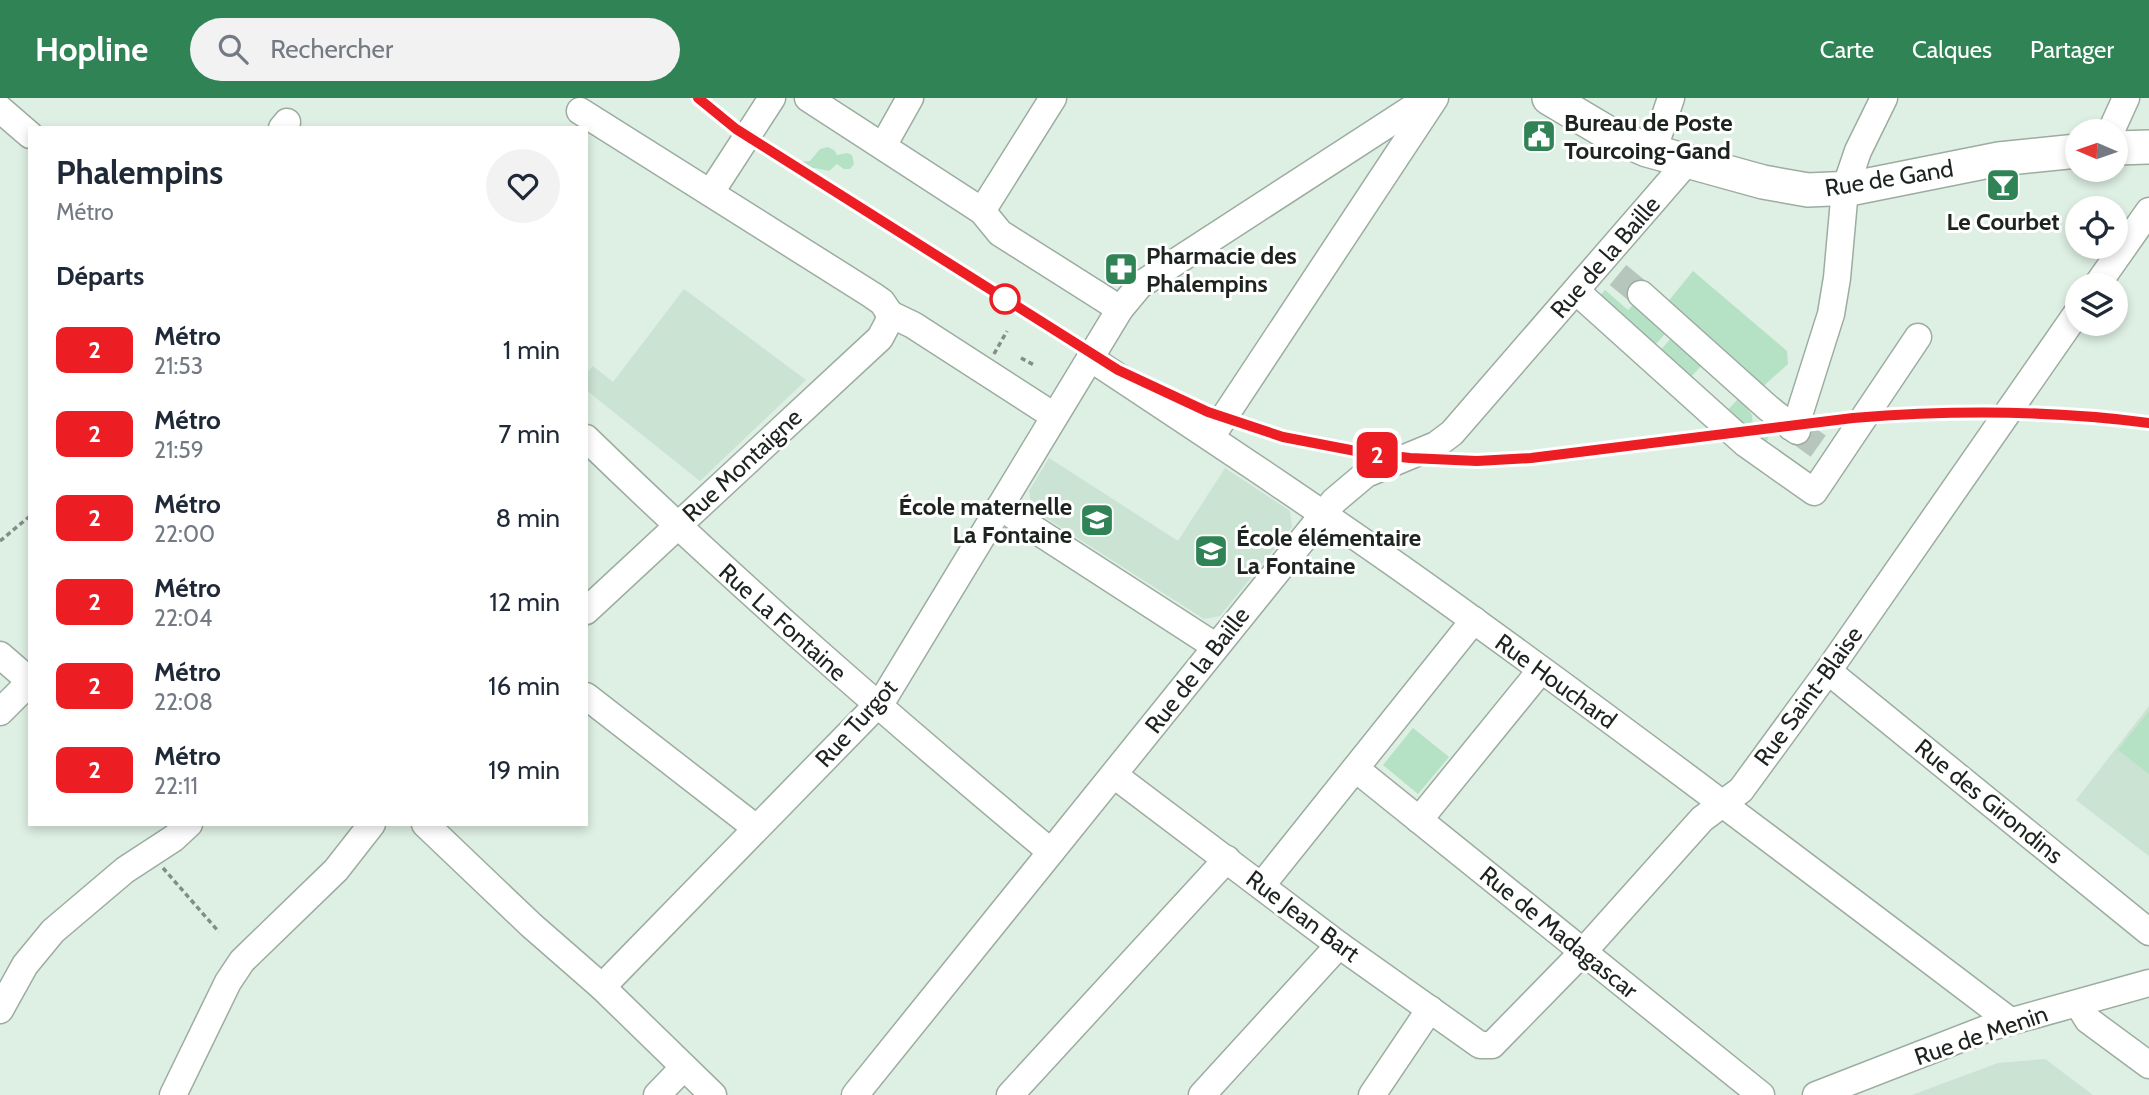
<!DOCTYPE html>
<html lang="fr">
<meta charset="utf-8">
<style>
body{margin:0;font-family:Cabin,sans-serif;background:#f2f2f3;color:#1f2937;height:100vh;display:flex;flex-direction:column;font-size:26px;white-space:nowrap}
*{box-sizing:border-box;margin:0}
p{font-size:23px;color:#747a83}
.icon{flex:none;width:38px;height:38px;fill:none;stroke:currentColor;stroke-width:2;stroke-linecap:round;stroke-linejoin:round}
.map{position:relative;flex:1;overflow:hidden}
.side{position:absolute;left:28px;top:28px;width:560px;height:700px;display:flex;flex-direction:column;background:#fff;border-radius:0px;box-shadow:0 4px 10px #0003}
.side>*{flex:none}
.badge{padding:0 14px;border-radius:10px;font-size:24px;line-height:46px}
.needle{width:46px;rotate:272deg}
.controls{position:absolute;left:2065px;top:21px;display:grid;gap:14px}
.controls a{display:grid;place-items:center;width:63px;height:63px;border-radius:50%;background:#fff;box-shadow:0 4px 10px #0003;font-size:35px}
.map>.badge{position:absolute;translate:-50% -50%;box-shadow:0 0 0 4px #fff}
h2{padding:0 28px;font-size:26px;line-height:63px}
.round{display:grid;place-items:center;flex:none;width:74px;height:74px;border-radius:37px;background:#f2f2f3}
.summary{display:flex;align-items:center;justify-content:space-between;height:119px;padding:0 28px}
h1{font-size:33px;font-weight:800;line-height:52px}
ul{padding:0;list-style:none}
li{display:flex;align-items:center;gap:21px;height:84px;padding:0 28px}
li div{flex:1}
li b{display:block;font-size:26px}
li em{font-style:normal}
li .badge{min-width:77px;font-weight:700;text-align:center}
header{display:flex;align-items:center;gap:42px;box-sizing:border-box;height:98px;padding:0 35px;background:#2f8355;color:#fff}
header strong{font-size:33px}
nav{display:flex;gap:38px;margin-inline-start:auto;font-size:24px}
.search{width:490px;height:63px;background:#f2f2f3;display:flex;align-items:center;gap:18px;box-sizing:border-box;padding:0 24px;border-radius:38px;color:#747a83;font-size:26px}
.map>svg:first-child{display:block}
</style>
<header>
<strong>Hopline</strong>
<div class="search"><svg class="icon" aria-label="search" viewBox="0 0 24 24"><circle cx="10" cy="10" r="6"/><path d="M15 15l6 6"/></svg>Rechercher</div>
<nav><a>Carte</a><a>Calques</a><a>Partager</a></nav>
</header>
<div class="map">
<svg width="2149" height="997" viewBox="0 0 2149 997">
<rect width="100%" height="100%" fill="#deefe3"/>
<g fill="#cbe3d3">
<path d="M 684,191 L 806,282 L 700,383 L 586,292 L 586,276 L 593,268 L 613,284 Z"/>
<path d="M 1049,360 L 1178,443 L 1225,370 L 1290,413 L 1292,429 L 1220,518 L 1204,521 L 1032,411 L 1029,393 Z"/>
<path d="M 2149,608 L 2149,758 L 2076,702 Z"/>
<path d="M 2045,961 L 2093,997 L 1912,997 L 1998,965 Z"/>
</g>
<g fill="#b5e2c5">
<path d="M 828,49 L 834,52 L 837,57 L 847,55 L 852,57 L 854,66 L 850,71 L 844,71 L 837,66 L 829,73 L 815,70 L 797,72 L 801,64 L 810,63 L 820,51 Z"/>
<path d="M 1693,173 L 1787,253 L 1788,266 L 1760,291 L 1666,206 Z"/>
<path d="M 1605,192 L 1628,212 L 1634,206 L 1666,235 L 1652,250 L 1597,201 Z"/>
<path d="M 1675,236 L 1693,252 L 1684,262 L 1692,254 L 1704,265 L 1687,283 L 1657,256 Z"/>
<path d="M 1739,300 L 1752,317 L 1753,329 L 1758,329 L 1759,339 L 1769,338 L 1764,350 L 1723,317 Z"/>
<path d="M 2149,613 L 2149,676 L 2118,652 Z"/>
<path d="M 1413,630 L 1449,659 L 1418,696 L 1383,667 Z"/>
</g>
<g fill="none" stroke-linecap="round" stroke-linejoin="round">
<g stroke="#b7c6bc" stroke-width="26" stroke-dasharray="26 13" stroke-linecap="butt">
<path d="M 1618,177 L 1641,196"/>
<path d="M 1797,333 L 1821,350"/>
</g>
<g stroke="#9caca1" stroke-width="29">
<g id="minor">
<path d="M 0,11 L 30,37"/>
<path d="M 580,13 L 872,197 L 882,204 L 890,216"/>
<path d="M 282,30 L 287,24"/>
<path d="M 2111,33 L 2126,0"/>
<path d="M 883,48 L 910,0"/>
<path d="M 1653,54 L 1671,0"/>
<path d="M 711,94 L 772,0"/>
<path d="M 982,113 L 1053,0"/>
<path d="M 2097,187 L 2149,113"/>
<path d="M 1576,193 L 1746,346 L 1814,394 L 1918,239"/>
<path d="M 1641,196 L 1767,309 L 1797,333"/>
<path d="M 1120,211 L 1140,187 L 1428,0"/>
<path d="M 890,216 L 913,227 L 1054,318"/>
<path d="M 1090,260 C 1220,346 1350,432 1476,524 C 1656,654 1833,789 2010,923"/>
<path d="M 1791,329 L 1800,314 L 1831,216 L 1837,180 L 1845,91 L 1858,53 L 1884,0"/>
<path d="M 1211,339 L 1435,0"/>
<path d="M 586,340 C 735,485 892,621 1051,754"/>
<path d="M 1000,409 L 1215,548"/>
<path d="M 586,513 L 880,240 L 888,225 L 890,216"/>
<path d="M 0,557 L 30,583"/>
<path d="M 1828,573 L 2149,834"/>
<path d="M 586,598 L 756,730"/>
<path d="M 0,614 L 30,584"/>
<path d="M 1356,671 L 1761,997"/>
<path d="M 1114,677 L 1339,847 L 1480,947 L 1492,947 L 1583,854 L 1702,721 L 1741,692 L 1828,573 L 2077,215"/>
<path d="M 1419,722 L 1541,572"/>
<path d="M 425,726 L 531,827 L 602,889 L 713,997"/>
<path d="M 1262,787 L 1474,522"/>
<path d="M 602,889 L 884,600 L 1120,211 L 1000,135 L 982,113 L 808,0"/>
<path d="M 2078,906 L 2088,922 L 2149,967"/>
<path d="M 0,912 L 25,867 L 53,833 L 125,772 L 174,740 L 189,726"/>
<path d="M 173,997 L 228,884 L 242,863 L 336,772 L 372,726"/>
<path d="M 657,997 L 684,969"/>
<path d="M 855,997 L 1334,403 L 1366,376 L 1436,347 L 1452,335 L 1687,64"/>
<path d="M 1010,997 L 1227,761"/>
<path d="M 1202,997 L 1339,847"/>
<path d="M 1372,997 L 1430,911"/>
<path d="M 1816,997 L 1991,929 L 2149,885"/>
</g>
</g>
<g stroke="#9caca1" stroke-width="36">
<g id="major">
<path d="M 1549,0 L 1608,35 L 1647,52 L 1763,84 L 1808,92 L 1854,90 L 1999,61 L 2077,53"/>
<path d="M 2116,50 L 2149,49"/>
</g>
</g>
<g stroke="#828e85" stroke-width="3.5" stroke-dasharray="5 3.5" stroke-linecap="butt">
<path d="M 994,256 L 1007,233"/>
<path d="M 1021,260 L 1034,267"/>
<path d="M 0,443 L 30,418"/>
<path d="M 163,770 L 219,834"/>
</g>
<use href="#minor" stroke="#fff" stroke-width="26"/>
<use href="#major" stroke="#fff" stroke-width="33"/>
</g>
<g fill="none" stroke-linecap="round" stroke-linejoin="round">
<g stroke="#fff" stroke-width="16">
<path id="line" d="M 698,0 L 736,31 L 1118,272 L 1208,314 L 1283,339 L 1366,355 L 1410,360 L 1477,363 L 1531,360 L 1853,320 C 1951,312 2051,312 2149,325"/>
</g>
<use href="#line" stroke="#ed1d24" stroke-width="10"/>
</g>
<defs>
<g id="civic-square" transform="scale(1.75)"><rect x="-9" y="-9" width="18" height="18" rx="4" fill="#2f8355" stroke="#fff"/><path d="M-.6-6.5H3V-4.5H.6V-3L4-1V1h2V6H-6V1h2V-1L-.6-3ZM-1.2 2.5V6h2.4V2.5Z" fill="#fff"/></g>
<g id="bar-square" transform="scale(1.75)"><rect x="-9" y="-9" width="18" height="18" rx="4" fill="#2f8355" stroke="#fff"/><path d="M-6-5H6L.8 .8V4.5H3.5V6h-7V4.5H-.8V.8Z" fill="#fff"/></g>
<g id="pharmacy-square" transform="scale(1.75)"><rect x="-9" y="-9" width="18" height="18" rx="4" fill="#2f8355" stroke="#fff"/><path d="M-2-6h4v4h4v4h-4v4h-4v-4h-4v-4h4Z" fill="#fff"/></g>
<g id="school-square" transform="scale(1.75)"><rect x="-9" y="-9" width="18" height="18" rx="4" fill="#2f8355" stroke="#fff"/><path d="M0-5L7-2L0 1L-7-2ZM-4 1L0 2.5L4 1V4Q0 6-4 4Z" fill="#fff"/></g>
</defs>
<g fill-rule="evenodd">
<use href="#civic-square" x="1539" y="38"/>
<use href="#bar-square" x="2003" y="87"/>
<use href="#pharmacy-square" x="1121" y="171"/>
<use href="#school-square" x="1097" y="422"/>
<use href="#school-square" x="1211" y="453"/>
</g>
<circle fill="#fff" stroke="#ed1d24" stroke-width="3.5" cx="1005" cy="201" r="14"/>
<g text-anchor="middle" dominant-baseline="central" stroke-width="6" stroke-linejoin="round" paint-order="stroke">
<g font-size="24" font-weight="bold" fill="#1d231f" stroke="#fff" text-anchor="start">
<text x="1564" y="24">Bureau de Poste<tspan x="1564" dy="28">Tourcoing-Gand</tspan></text>
<text x="2003" y="123" text-anchor="middle">Le Courbet</text>
<text x="1146" y="157">Pharmacie des<tspan x="1146" dy="28">Phalempins</tspan></text>
<text x="1072" y="408" text-anchor="end">École maternelle<tspan x="1072" dy="28">La Fontaine</tspan></text>
<text x="1236" y="439">École élémentaire<tspan x="1236" dy="28">La Fontaine</tspan></text>
</g>
<g font-size="24" fill="#1d231f" stroke="#fff">
<text transform="translate(1889 80) rotate(-9)">Rue de Gand</text>
<text transform="translate(1605 159) rotate(-49)">Rue de la Baille</text>
<text transform="translate(742 367) rotate(-43)">Rue Montaigne</text>
<text transform="translate(783 524) rotate(42)">Rue La Fontaine</text>
<text transform="translate(1197 572) rotate(-52)">Rue de la Baille</text>
<text transform="translate(1556 583) rotate(36)">Rue Houchard</text>
<text transform="translate(1808 598) rotate(-54)">Rue Saint-Blaise</text>
<text transform="translate(856 625) rotate(-48)">Rue Turgot</text>
<text transform="translate(1989 703) rotate(39)">Rue des Girondins</text>
<text transform="translate(1303 818) rotate(37)">Rue Jean Bart</text>
<text transform="translate(1559 834) rotate(39)">Rue de Madagascar</text>
<text transform="translate(1981 937) rotate(-19)">Rue de Menin</text>
</g>
</g>
</svg>
<div class="controls">
<a><svg class="needle" viewBox="-14 -14 28 28"><path d="M0-13l5 13h-10z" fill="#e53935"/><path d="M0 13l5-13h-10z" fill="#747a83"/></svg></a>
<a><svg class="icon" aria-label="locate" viewBox="0 0 24 24"><circle cx="12" cy="12" r="6"/><path d="M12 2v4M12 18v4M2 12h4M18 12h4"/></svg></a>
<a><svg class="icon" aria-label="layers" viewBox="0 0 24 24"><path d="M12 4l9 5-9 5-9-5zM3 14l9 5 9-5"/></svg></a>
</div>
<b class="badge" style="left:1377px;top:357px;background:#ed1d24;color:#fff">2</b>
<section class="side">
<div class="summary"><div><h1>Phalempins</h1><p>Métro</p></div><a class="round"><svg class="icon" aria-label="heart" viewBox="0 0 24 24"><path d="M12 20l-8-8c-3-5 5-10 8-4 3-6 11-1 8 4z"/></svg></a></div>
<h2>Départs</h2>
<ul>
<li><span class="badge" style="background:#ed1d24;color:#fff">2</span><div><b>Métro</b><p>21:53</p></div><em>1 min</em></li>
<li><span class="badge" style="background:#ed1d24;color:#fff">2</span><div><b>Métro</b><p>21:59</p></div><em>7 min</em></li>
<li><span class="badge" style="background:#ed1d24;color:#fff">2</span><div><b>Métro</b><p>22:00</p></div><em>8 min</em></li>
<li><span class="badge" style="background:#ed1d24;color:#fff">2</span><div><b>Métro</b><p>22:04</p></div><em>12 min</em></li>
<li><span class="badge" style="background:#ed1d24;color:#fff">2</span><div><b>Métro</b><p>22:08</p></div><em>16 min</em></li>
<li><span class="badge" style="background:#ed1d24;color:#fff">2</span><div><b>Métro</b><p>22:11</p></div><em>19 min</em></li>
</ul>
</section>
</div>
